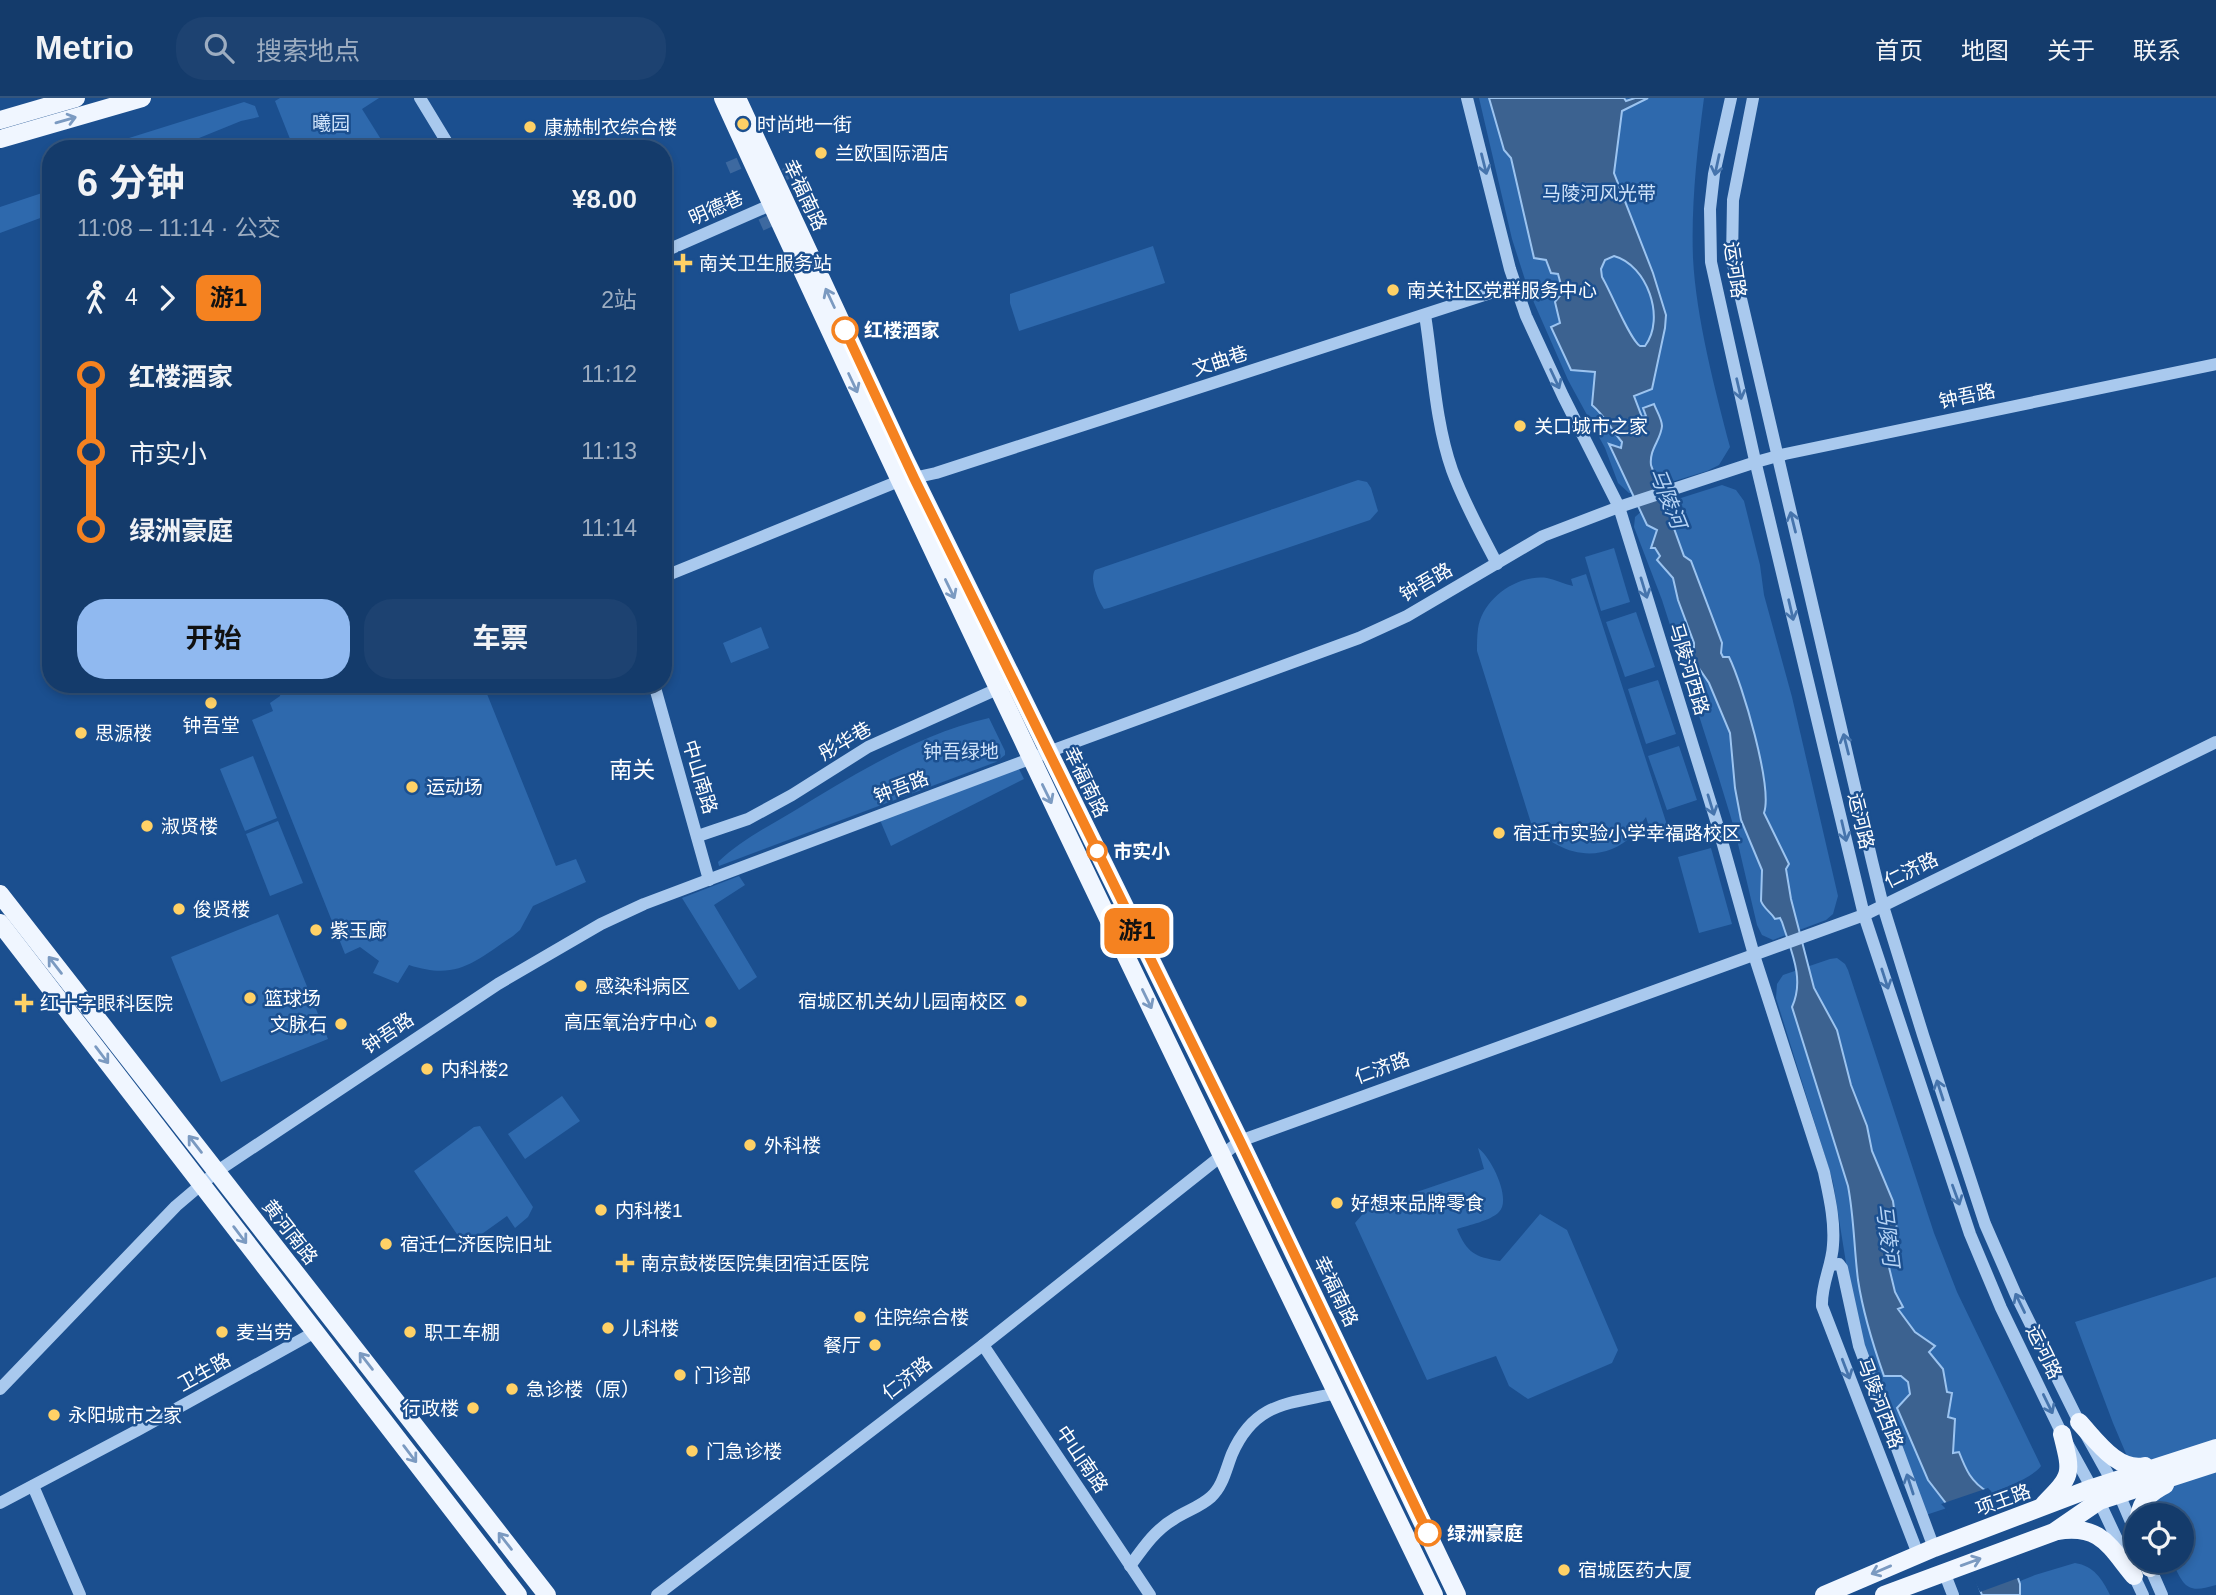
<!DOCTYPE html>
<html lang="zh">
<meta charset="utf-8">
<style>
body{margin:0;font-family:Helvetica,"Noto Sans SC",sans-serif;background:#1d4271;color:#f1f3f6;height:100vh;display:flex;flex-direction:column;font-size:26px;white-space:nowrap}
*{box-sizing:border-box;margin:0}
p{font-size:23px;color:#9dadc1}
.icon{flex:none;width:38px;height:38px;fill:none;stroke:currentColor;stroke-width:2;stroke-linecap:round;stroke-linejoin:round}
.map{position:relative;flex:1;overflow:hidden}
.sheet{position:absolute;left:42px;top:42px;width:630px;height:553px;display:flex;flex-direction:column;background:#143b6b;border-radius:28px;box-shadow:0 4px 10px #0003,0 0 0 2px #33557e}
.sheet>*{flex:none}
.badge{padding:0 14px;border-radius:10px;font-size:24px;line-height:46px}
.tools{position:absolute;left:2124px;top:1405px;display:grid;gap:14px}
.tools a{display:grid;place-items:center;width:70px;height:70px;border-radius:50%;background:#143b6b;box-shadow:0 4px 10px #0003,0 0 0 2px #33557e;font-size:35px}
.map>.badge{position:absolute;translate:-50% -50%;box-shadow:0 0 0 4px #fff}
.legs{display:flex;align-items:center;gap:10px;height:77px;padding:0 35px;font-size:23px}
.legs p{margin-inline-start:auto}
.headline{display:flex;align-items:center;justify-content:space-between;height:119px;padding:0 35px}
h1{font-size:38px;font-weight:700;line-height:52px}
.button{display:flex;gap:14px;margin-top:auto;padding:14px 35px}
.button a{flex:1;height:80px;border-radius:28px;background:#90b9f0;color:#111;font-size:28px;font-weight:700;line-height:80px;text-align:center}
.button a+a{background:#1d4271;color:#f1f3f6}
ul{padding:0 35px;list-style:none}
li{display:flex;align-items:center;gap:24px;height:77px;font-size:26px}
li i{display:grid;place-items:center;width:10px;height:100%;margin:0 9px;background:currentColor}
li i::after{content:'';width:18px;height:18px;margin:-9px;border:5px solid;border-radius:50%;background:#143b6b}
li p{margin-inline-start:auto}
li:first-child i{background:linear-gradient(#0000 50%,currentColor 0)}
li:last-child i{background:linear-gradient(currentColor 50%,#0000 0)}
header{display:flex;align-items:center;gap:42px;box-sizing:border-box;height:98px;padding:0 35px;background:#143b6b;border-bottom:2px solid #33557e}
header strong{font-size:33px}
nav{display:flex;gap:38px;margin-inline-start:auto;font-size:24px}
.search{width:490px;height:63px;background:#1d4271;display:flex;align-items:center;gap:18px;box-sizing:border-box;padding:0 24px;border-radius:28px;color:#9dadc1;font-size:26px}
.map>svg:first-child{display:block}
</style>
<header>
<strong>Metrio</strong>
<div class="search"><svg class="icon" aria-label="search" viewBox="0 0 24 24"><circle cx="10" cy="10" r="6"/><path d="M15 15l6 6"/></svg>搜索地点</div>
<nav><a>首页</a><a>地图</a><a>关于</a><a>联系</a></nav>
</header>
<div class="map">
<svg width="2216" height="1497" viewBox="0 0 2216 1497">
<rect width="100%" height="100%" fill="#1b4f8f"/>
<g fill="#2e69ad">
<path d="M 280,0 L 379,0 L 362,11 L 387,51 L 294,51 L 275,3 Z"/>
<path d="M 1479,0 L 1704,0 C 1697,53 1691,107 1693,160 C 1696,219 1715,292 1730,349 L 1719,367 L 1707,373 L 1639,394 L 1629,395 L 1618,385 L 1605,350 L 1568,282 L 1528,191 L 1512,141 Z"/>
<path d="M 244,4 L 255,8 L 259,19 L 241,23 L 172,51 L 133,51 L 129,40 Z"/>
<path d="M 51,92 L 51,116 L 0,135 L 0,109 Z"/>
<path d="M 1153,148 L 1165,185 L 1019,233 L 1010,205 L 1010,196 Z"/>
<path d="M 1358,382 L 1367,384 L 1371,390 L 1378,413 L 1370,422 L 1109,510 L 1104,511 C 1098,502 1089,482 1095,472 Z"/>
<path d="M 1722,387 L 1736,392 L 1744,403 L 1760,467 L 1764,497 L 1792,599 L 1838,798 L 1833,816 L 1826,822 L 1773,842 L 1762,837 L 1757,827 L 1735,733 L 1717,674 L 1662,502 L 1634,429 L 1635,419 L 1643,412 Z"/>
<path d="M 1614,450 L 1630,504 L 1601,513 L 1585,459 Z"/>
<path d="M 1586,476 L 1668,730 L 1651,736 L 1646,719 C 1641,725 1638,732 1633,737 C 1601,768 1557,757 1531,725 L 1477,553 C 1477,546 1477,538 1478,531 C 1482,501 1517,476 1547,480 C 1556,482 1564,486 1573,488 L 1571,481 Z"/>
<path d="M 1636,514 L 1655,569 L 1625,579 L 1606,524 Z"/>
<path d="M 761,529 L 769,550 L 731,565 L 723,545 Z"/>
<path d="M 1658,582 L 1676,636 L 1646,646 L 1628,591 Z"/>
<path d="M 282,586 L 483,586 L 556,768 L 576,761 L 586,784 L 533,808 L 520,832 L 513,838 C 475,863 458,883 409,867 L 398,885 L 373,875 L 379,863 L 360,849 L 345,856 L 252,622 L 273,613 L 270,605 L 280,598 Z"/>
<path d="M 989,620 L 1005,653 L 1005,657 L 996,664 L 719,768 L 718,764 C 740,743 767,729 794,713 C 855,676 919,636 989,620 Z"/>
<path d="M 1679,648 L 1697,702 L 1667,712 L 1648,658 Z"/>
<path d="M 253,658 L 277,720 L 245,733 L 220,671 Z"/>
<path d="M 1018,669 L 1024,681 L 891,748 L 880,722 Z"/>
<path d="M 278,723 L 303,785 L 270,798 L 246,736 Z"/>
<path d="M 1711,750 L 1732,826 L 1699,835 L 1678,759 Z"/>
<path d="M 739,778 L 745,787 L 714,807 L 757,879 L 739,892 L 682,800 Z"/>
<path d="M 278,816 L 328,941 L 221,984 L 171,859 Z"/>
<path d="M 1837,860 L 1845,866 L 1848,872 L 1934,1135 L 1957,1194 L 2041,1368 C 2028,1387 1950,1408 1926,1417 L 1864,1248 L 1852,1202 L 1833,1084 L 1776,900 L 1777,886 L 1783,877 L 1830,861 Z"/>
<path d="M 562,998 L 580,1023 L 525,1061 L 508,1036 Z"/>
<path d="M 480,1028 L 533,1109 L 528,1119 L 515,1130 L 507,1118 L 465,1148 L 414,1073 L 474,1029 Z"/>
<path d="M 1478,1050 C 1491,1059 1512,1101 1499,1114 C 1490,1123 1469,1127 1457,1131 C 1467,1155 1475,1159 1500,1163 L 1540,1116 L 1567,1132 L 1618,1252 L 1612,1265 L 1528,1301 L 1509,1288 L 1496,1258 L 1427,1282 L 1355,1125 L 1367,1111 L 1484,1071 Z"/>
<path d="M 2216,1179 L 2216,1487 C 2187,1496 2184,1489 2172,1463 L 2182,1463 L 2182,1418 L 2152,1417 L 2113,1325 L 2075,1224 Z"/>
<path d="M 2075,1465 C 2094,1468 2102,1481 2110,1497 L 1985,1497 L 2035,1477 Z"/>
</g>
<path fill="#3c6290" stroke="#9cc4f0" stroke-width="2" fill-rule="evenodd" d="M 1489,0 L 1624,0 L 1626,3 L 1635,0 L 1648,0 L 1622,13 L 1614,75 L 1653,175 L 1666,217 L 1665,230 L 1652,291 L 1634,298 L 1642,319 L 1646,318 L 1643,310 L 1654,306 C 1656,312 1662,321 1662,328 C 1661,342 1649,351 1651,367 L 1684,458 L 1691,463 L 1722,545 L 1721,555 L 1723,559 L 1729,559 C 1742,585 1773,689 1764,715 L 1789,766 L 1786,771 L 1791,801 L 1814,890 L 1837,932 L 1851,987 L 1867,1028 L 1872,1053 L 1893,1103 L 1897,1133 L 1888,1165 L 1895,1194 L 1903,1209 L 1898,1211 L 1915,1234 L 1935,1248 L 1929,1254 L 1943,1271 L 1947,1294 L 1952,1295 L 1948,1319 L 1955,1321 L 1953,1355 L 1959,1354 C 1966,1372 1971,1384 1988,1394 L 2020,1486 L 2020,1497 L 1982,1497 L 1948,1408 L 1928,1382 L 1897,1310 L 1910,1296 L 1908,1284 L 1901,1278 L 1884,1278 C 1873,1247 1863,1215 1858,1182 C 1854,1150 1854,1119 1848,1088 L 1792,909 C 1805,881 1791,853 1782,824 L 1780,820 L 1775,821 C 1771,814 1764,811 1761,803 L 1762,772 L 1741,722 L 1735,690 L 1730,635 L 1709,585 L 1694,563 L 1694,545 L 1678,502 L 1673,480 L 1657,462 L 1660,458 L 1655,450 L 1651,450 L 1657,432 L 1647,427 L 1609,346 L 1621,350 L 1622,344 C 1611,331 1605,318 1592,307 L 1595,274 L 1571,272 L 1551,229 L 1560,225 L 1555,204 L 1563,194 L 1558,176 L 1551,175 L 1546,162 L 1534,160 L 1511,60 L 1504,52 ZM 1614,158 C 1647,167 1666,220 1645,248 L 1640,248 C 1630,242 1611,194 1602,179 L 1601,171 L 1605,162 Z"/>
<path fill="#1b4f8f" d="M 1988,1390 L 1991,1393 L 2021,1479 L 1980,1494 L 1969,1472 L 1945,1410 L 1941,1406 Z"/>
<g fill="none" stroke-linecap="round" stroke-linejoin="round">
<g stroke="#3d69a0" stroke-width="12" stroke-dasharray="12 6" stroke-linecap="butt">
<path d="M 728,70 L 756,58"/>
<path d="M 768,84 L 790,74"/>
<path d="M 761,127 L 783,117 L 782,115"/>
</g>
<g stroke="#a9c9ee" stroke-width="12">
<path d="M 420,0 L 451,51"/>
<path d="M 1467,0 L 1510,171 L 1526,218 L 1563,298 L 1619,409 L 1718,729 L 1754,857 L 1824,1074 C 1829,1098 1835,1122 1833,1147 C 1832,1168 1821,1186 1822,1208 L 1918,1456"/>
<path d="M 1731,0 L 1714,76 L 1710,111 L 1711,164 L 1754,358 L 1864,817 L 1970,1136 L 2001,1210 L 2062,1336 L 2099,1403 L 2143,1497"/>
<path d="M 1753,0 L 1733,102 L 1732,162 L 1872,763 L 1883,808 L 1923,937 L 1985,1126 L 2016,1197 L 2079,1324 L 2119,1396 L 2137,1438"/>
<path d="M 663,154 L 777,104"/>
<path d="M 1425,217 C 1433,267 1435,324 1452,372 C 1464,405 1481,435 1497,466"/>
<path d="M 663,479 L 899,383 L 936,375 L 1515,187"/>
<path d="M 654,586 L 709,782"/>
<path d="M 698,738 L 748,721 L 792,697 L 868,649 L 1004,588"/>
<path d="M 1830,1167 L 1839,1166 L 1842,1170 L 1859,1248 L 1934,1450"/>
<path d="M 983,1247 L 1150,1497"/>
<path d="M 0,1291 L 176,1108 L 216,1074 L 498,886 L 601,826 L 644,806 L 1048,654 L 1359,540 L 1407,518 L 1543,438 L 1619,409 L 1756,364 L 1785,356 L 2216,266"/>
<path d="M 33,1388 L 80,1497"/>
<path d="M 0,1405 L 138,1332 L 315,1234"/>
<path d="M 2148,1465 L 2162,1497"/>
<path d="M 1130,1468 C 1143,1450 1155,1432 1174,1421 C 1186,1413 1200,1409 1211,1399 C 1223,1388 1226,1371 1232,1356 C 1255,1304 1288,1306 1337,1295"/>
<path d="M 1944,1474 L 1953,1497"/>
<path d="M 657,1497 L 983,1247 L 1240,1043 L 1864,817 L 2216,644"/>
</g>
<g stroke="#f0f6ff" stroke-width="18">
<path d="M 723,0 C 952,503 1194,999 1434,1497"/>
<path d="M 737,0 L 905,361 L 1240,1043 L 1457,1497"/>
<path d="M 0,22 L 76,0"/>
<path d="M 0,41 L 142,0"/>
<path d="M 0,796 L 547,1497"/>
<path d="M 0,825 L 518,1497"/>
<path d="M 2079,1324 C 2096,1342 2117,1374 2145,1368"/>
<path d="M 2044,1406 C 2073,1377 2072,1376 2062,1336"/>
<path d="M 2139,1418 C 2142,1402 2151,1394 2165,1387"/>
<path d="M 2057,1433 C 2101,1426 2109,1448 2134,1478"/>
<path d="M 2148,1463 L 2150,1470"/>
<path d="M 1824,1497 L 1934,1450 L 2092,1390 L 2216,1350"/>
<path d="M 1884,1497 L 2054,1434 L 2099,1403 L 2216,1365"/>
</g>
</g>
<defs><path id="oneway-shaft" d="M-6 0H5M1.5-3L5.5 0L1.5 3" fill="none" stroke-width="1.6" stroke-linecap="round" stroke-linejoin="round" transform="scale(1.75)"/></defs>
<g stroke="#7b9ac1">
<use href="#oneway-shaft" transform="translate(66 22) rotate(-16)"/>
<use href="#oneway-shaft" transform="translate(830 200) rotate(-115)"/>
<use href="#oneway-shaft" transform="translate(853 285) rotate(65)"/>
<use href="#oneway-shaft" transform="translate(950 491) rotate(64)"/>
<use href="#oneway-shaft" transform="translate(1047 696) rotate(64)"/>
<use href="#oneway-shaft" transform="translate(55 867) rotate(-128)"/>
<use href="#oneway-shaft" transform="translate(1147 901) rotate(64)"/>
<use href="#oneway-shaft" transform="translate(102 957) rotate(53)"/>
<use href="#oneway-shaft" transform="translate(195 1046) rotate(-128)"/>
<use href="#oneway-shaft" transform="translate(240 1137) rotate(53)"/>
<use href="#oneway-shaft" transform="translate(366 1263) rotate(-128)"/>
<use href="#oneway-shaft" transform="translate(410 1356) rotate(53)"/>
<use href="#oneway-shaft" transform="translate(505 1443) rotate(-128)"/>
<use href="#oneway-shaft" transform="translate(1971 1464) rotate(-20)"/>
<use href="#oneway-shaft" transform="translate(1881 1472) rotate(157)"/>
</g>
<g stroke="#4674ac">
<use href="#oneway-shaft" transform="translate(1484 66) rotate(76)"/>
<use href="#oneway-shaft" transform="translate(1717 67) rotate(102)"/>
<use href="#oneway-shaft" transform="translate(1555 281) rotate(65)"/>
<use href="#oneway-shaft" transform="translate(1739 291) rotate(77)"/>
<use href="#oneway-shaft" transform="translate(1793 424) rotate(-104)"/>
<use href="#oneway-shaft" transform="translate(1644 490) rotate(73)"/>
<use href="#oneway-shaft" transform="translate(1791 512) rotate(77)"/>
<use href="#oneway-shaft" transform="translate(1846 646) rotate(-104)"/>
<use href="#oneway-shaft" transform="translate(1711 707) rotate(73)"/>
<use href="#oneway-shaft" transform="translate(1844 733) rotate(77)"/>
<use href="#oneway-shaft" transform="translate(1885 881) rotate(72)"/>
<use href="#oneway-shaft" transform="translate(1940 992) rotate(-108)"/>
<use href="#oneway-shaft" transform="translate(1956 1097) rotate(70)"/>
<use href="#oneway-shaft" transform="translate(2020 1205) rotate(-116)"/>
<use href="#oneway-shaft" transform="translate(1846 1271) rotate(69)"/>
<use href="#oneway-shaft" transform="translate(2048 1306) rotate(64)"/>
<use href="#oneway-shaft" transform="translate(1910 1386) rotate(-108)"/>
</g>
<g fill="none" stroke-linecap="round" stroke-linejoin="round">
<g stroke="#fff" stroke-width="16">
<path id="line-1" d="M 845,232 L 914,380 L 1240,1043 L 1428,1435"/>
</g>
<use href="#line-1" stroke="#f58220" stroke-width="10"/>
</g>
<g fill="#ffd166" stroke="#1b4f8f" stroke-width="2.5">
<circle cx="743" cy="26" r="7"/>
<circle cx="530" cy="29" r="7"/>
<circle cx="821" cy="55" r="7"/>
<path d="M679.5 154.5h7v7h7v7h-7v7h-7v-7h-7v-7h7z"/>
<circle cx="1393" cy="192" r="7"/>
<circle cx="1520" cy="328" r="7"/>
<circle cx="211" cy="605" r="7"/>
<circle cx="81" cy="635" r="7"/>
<circle cx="412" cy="689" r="7"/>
<circle cx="147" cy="728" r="7"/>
<circle cx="1499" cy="735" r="7"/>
<circle cx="179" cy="811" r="7"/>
<circle cx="316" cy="832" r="7"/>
<circle cx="581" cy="888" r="7"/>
<circle cx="250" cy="900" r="7"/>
<circle cx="1021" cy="903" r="7"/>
<path d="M20.5 894.5h7v7h7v7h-7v7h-7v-7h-7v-7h7z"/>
<circle cx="711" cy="924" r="7"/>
<circle cx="341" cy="926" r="7"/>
<circle cx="427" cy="971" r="7"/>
<circle cx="750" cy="1047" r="7"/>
<circle cx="1337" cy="1105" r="7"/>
<circle cx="601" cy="1112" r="7"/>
<circle cx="386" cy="1146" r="7"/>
<path d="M621.5 1154.5h7v7h7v7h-7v7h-7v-7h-7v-7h7z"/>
<circle cx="860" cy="1219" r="7"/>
<circle cx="608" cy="1230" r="7"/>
<circle cx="222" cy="1234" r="7"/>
<circle cx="410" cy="1234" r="7"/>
<circle cx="875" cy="1247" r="7"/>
<circle cx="680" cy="1277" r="7"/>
<circle cx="512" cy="1291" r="7"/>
<circle cx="473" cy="1310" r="7"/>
<circle cx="54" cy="1317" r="7"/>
<circle cx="692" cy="1353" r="7"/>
<circle cx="1564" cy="1472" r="7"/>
</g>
<g fill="#fff" stroke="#f58220" stroke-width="3.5">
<circle cx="845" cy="232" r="12"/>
<circle cx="1097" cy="753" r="9"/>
<circle cx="1428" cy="1435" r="12"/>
</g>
<g text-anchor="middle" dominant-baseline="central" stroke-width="5" stroke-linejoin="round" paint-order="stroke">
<g font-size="19" fill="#cfe3fa" stroke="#1b4f8f">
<text x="331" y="25">曦园</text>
<text x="1599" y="95">马陵河风光带</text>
<text x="961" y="653">钟吾绿地</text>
</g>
<g font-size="19" fill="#fff" stroke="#1b4f8f" text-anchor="start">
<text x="757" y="26">时尚地一街</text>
<text x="544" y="29">康赫制衣综合楼</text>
<text x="835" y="55">兰欧国际酒店</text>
<text x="699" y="165">南关卫生服务站</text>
<text x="1407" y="192">南关社区党群服务中心</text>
<text x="1534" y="328">关口城市之家</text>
<text x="211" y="627" text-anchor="middle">钟吾堂</text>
<text x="95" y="635">思源楼</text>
<text x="426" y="689">运动场</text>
<text x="161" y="728">淑贤楼</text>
<text x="1513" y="735">宿迁市实验小学幸福路校区</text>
<text x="193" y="811">俊贤楼</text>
<text x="330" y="832">紫玉廊</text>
<text x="595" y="888">感染科病区</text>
<text x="264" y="900">篮球场</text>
<text x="1007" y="903" text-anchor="end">宿城区机关幼儿园南校区</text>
<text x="40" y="905">红十字眼科医院</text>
<text x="697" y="924" text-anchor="end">高压氧治疗中心</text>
<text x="327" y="926" text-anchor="end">文脉石</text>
<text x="441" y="971">内科楼2</text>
<text x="764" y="1047">外科楼</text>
<text x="1351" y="1105">好想来品牌零食</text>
<text x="615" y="1112">内科楼1</text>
<text x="400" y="1146">宿迁仁济医院旧址</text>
<text x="641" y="1165">南京鼓楼医院集团宿迁医院</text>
<text x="874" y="1219">住院综合楼</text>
<text x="622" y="1230">儿科楼</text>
<text x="236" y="1234">麦当劳</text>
<text x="424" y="1234">职工车棚</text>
<text x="861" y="1247" text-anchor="end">餐厅</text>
<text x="694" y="1277">门诊部</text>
<text x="526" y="1291">急诊楼（原）</text>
<text x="459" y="1310" text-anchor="end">行政楼</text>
<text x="68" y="1317">永阳城市之家</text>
<text x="706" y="1353">门急诊楼</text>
<text x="1578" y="1472">宿城医药大厦</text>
</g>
<g font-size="19" fill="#fff" stroke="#1b4f8f">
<text transform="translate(805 97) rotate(65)">幸福南路</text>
<text transform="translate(716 110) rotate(-24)">明德巷</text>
<text transform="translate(1735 172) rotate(82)">运河路</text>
<text transform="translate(1220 263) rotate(-18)">文曲巷</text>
<text transform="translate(1967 298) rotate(-12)">钟吾路</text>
<text transform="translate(1426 484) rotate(-30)">钟吾路</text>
<text transform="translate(1689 571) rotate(73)">马陵河西路</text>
<text transform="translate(845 643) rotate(-30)">彤华巷</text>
<text transform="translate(700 679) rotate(73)">中山南路</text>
<text transform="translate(1086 684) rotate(64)">幸福南路</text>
<text transform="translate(901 689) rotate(-21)">钟吾路</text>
<text transform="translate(1861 723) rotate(77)">运河路</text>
<text transform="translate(1911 772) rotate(-26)">仁济路</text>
<text transform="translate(388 935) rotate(-34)">钟吾路</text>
<text transform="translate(1382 970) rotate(-20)">仁济路</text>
<text transform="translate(290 1134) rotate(52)">黄河南路</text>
<text transform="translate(1336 1193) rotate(64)">幸福南路</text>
<text transform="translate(2044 1254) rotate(64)">运河路</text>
<text transform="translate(204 1274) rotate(-29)">卫生路</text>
<text transform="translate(907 1280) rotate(-38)">仁济路</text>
<text transform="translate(1880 1305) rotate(69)">马陵河西路</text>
<text transform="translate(1082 1361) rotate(56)">中山南路</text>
<text transform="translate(2003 1402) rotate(-20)">项王路</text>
</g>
<g font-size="19" font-weight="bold" fill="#fff" stroke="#1b4f8f" text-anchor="start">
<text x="864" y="232">红楼酒家</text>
<text x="1113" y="753">市实小</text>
<text x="1447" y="1435">绿洲豪庭</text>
</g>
<g font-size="21" font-style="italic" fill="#b5d3f5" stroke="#1b4f8f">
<text transform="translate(1668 400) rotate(68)">马陵河</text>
<text transform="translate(1888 1137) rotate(83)">马陵河</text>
</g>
<g font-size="23" fill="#fff" stroke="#1b4f8f">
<text x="632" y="672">南关</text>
</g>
</g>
</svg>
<div class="tools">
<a><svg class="icon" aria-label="locate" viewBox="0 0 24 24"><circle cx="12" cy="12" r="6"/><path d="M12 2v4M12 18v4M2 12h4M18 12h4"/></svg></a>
</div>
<b class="badge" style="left:1137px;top:833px;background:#f58220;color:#111">游1</b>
<section class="sheet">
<div class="headline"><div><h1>6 分钟</h1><p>11:08 – 11:14 · 公交</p></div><b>¥8.00</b></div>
<div class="legs"><svg class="icon" aria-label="walk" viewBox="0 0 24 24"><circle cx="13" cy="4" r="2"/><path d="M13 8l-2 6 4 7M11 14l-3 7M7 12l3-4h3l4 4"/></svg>4<svg class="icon" aria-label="forward" viewBox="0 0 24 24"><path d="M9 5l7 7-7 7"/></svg><b class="badge" style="background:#f58220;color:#111">游1</b><p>2站</p></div>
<ul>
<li><i style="color:#f58220"></i><b>红楼酒家</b><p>11:12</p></li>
<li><i style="color:#f58220"></i><span>市实小</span><p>11:13</p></li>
<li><i style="color:#f58220"></i><b>绿洲豪庭</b><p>11:14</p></li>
</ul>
<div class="button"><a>开始</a><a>车票</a></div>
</section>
</div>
